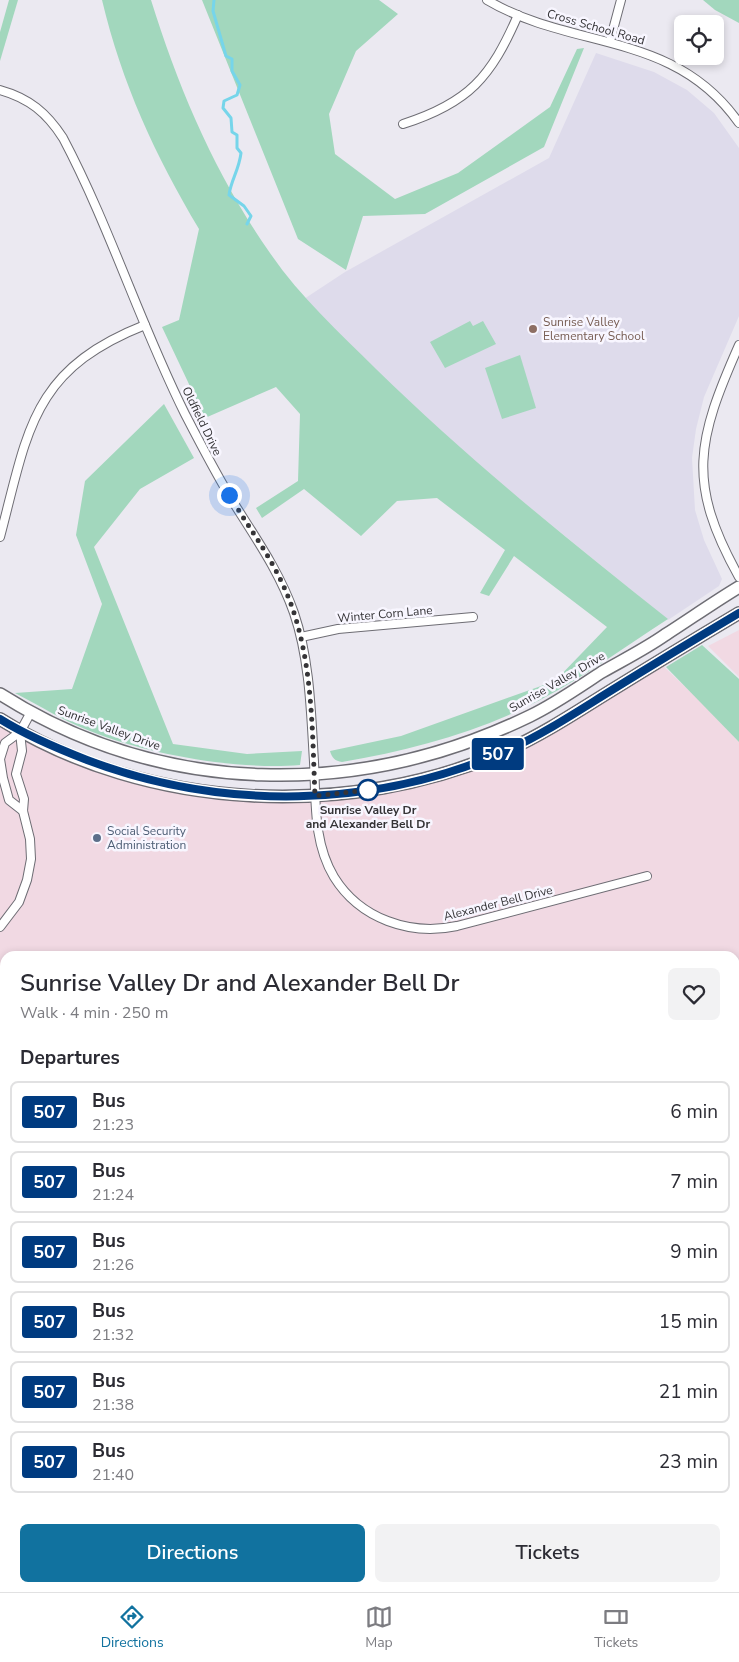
<!DOCTYPE html>
<meta charset="utf-8">
<style>
body{margin:0;font-family:"Nunito Sans",sans-serif;background:#f2f2f3;color:#2b2b33;height:100vh;display:flex;flex-direction:column;font-size:19px;white-space:nowrap}
*{box-sizing:border-box;margin:0}
p{font-size:16px;color:#7c7c81}
.icon{flex:none;width:28px;height:28px;fill:none;stroke:currentColor;stroke-width:2;stroke-linecap:round;stroke-linejoin:round}
.map{position:relative;flex:1;overflow:hidden}
.sheet{position:absolute;left:0px;top:951px;width:740px;height:641px;display:flex;flex-direction:column;background:#fff;border-radius:15px 15px 0 0;box-shadow:0 2px 8px #0003}
.sheet>*{flex:none}
.badge{padding:0 10px;border-radius:4px;font-size:18px;line-height:32px}
.fabs{position:absolute;left:674px;top:15px;display:grid;gap:10px}
.fabs a{display:grid;place-items:center;width:50px;height:50px;border-radius:8px;background:#fff;box-shadow:0 2px 8px #0003;font-size:25px}
.you{position:absolute;width:25px;height:25px;margin:-12px;border:4px solid #fff;border-radius:50%;background:#1a73e8;box-shadow:0 0 0 8px #1a73e833}
.map>.badge{position:absolute;translate:-50% -50%;box-shadow:0 0 0 2px #fff}
h2{padding:0 20px;font-size:19px;line-height:45px}
.round{display:grid;place-items:center;flex:none;width:52px;height:52px;border-radius:8px;background:#f2f2f3}
.head{display:flex;align-items:center;justify-content:space-between;height:85px;padding:0 20px}
h1{font-size:24px;font-weight:600;line-height:38px}
.button{display:flex;gap:10px;margin-top:auto;padding:10px 20px}
.button a{flex:1;height:58px;border-radius:8px;background:#11729f;color:#fff;font-size:20px;font-weight:600;line-height:58px;text-align:center}
.button a+a{background:#f2f2f3;color:#2b2b33}
ul{padding:0;list-style:none}
li{display:flex;align-items:center;gap:15px;height:62px;margin:0 10px 8px;padding:0 10px;border:2px solid #e1e1e2;border-radius:8px}
li div{flex:1}
li b{display:block;font-size:19px}
li em{font-style:normal}
li .badge{min-width:55px;font-weight:700;text-align:center}
.dock{display:flex;justify-content:space-around;align-items:center;height:70px;border-top:1px solid #e1e1e2;background:#fff;font-size:14px;color:#7c7c81}
.dock a{display:grid;justify-items:center;gap:2px}
.dock .on{color:#11729f}
.map>svg:first-child{display:block}
</style>
<div class="map">
<svg width="739" height="1592" viewBox="0 0 739 1592">
<rect width="100%" height="100%" fill="#ebe9f1"/>
<g fill="#f1d9e3">
<path d="M 739,630 L 739,677 L 708,646 Z"/>
<path d="M 658,661 L 701,702 L 739,742 L 739,1112 L 735,1112 L 735,956 L 5,956 L 5,1110 L 0,1111 L 0,719 L 20,732 L 142,779 L 273,796 L 414,782 L 557,726 Z"/>
</g>
<g fill="#dedbeb">
<path d="M 596,53 L 654,72 L 687,90 L 714,113 L 739,148 L 739,316 L 704,397 L 696,429 L 692,458 L 695,510 L 704,540 L 722,579 L 719,586 L 668,620 L 479,466 L 390,384 L 304,299 L 345,272 L 549,158 Z"/>
<path d="M 5,1257 L 5,1460 L 0,1458 L 0,1258 Z"/>
<path d="M 0,1499 L 5,1499 L 5,1588 L 83,1588 L 84,1592 L 0,1592 Z"/>
</g>
<g fill="#a2d7bd">
<path d="M 9,0 L 18,0 L 0,61 L 0,32 Z"/>
<path d="M 102,0 L 151,0 C 179,90 216,176 270,253 C 300,297 339,332 376,369 C 468,459 567,539 668,619 C 620,650 573,685 522,709 C 464,736 405,751 342,762 C 335,761 332,758 330,751 L 401,736 L 555,681 L 607,627 L 514,556 L 489,596 L 480,593 L 505,550 L 437,498 L 397,501 L 361,536 L 304,489 L 262,518 L 256,508 L 298,481 L 300,414 L 276,387 L 205,418 L 162,327 L 179,320 L 199,229 C 155,155 122,84 102,0 Z"/>
<path d="M 202,0 L 379,0 L 398,14 L 356,51 L 329,114 L 335,154 L 395,199 L 458,173 L 550,107 L 577,49 L 584,48 L 544,147 L 425,214 L 363,216 L 346,270 L 298,239 Z"/>
<path d="M 703,0 L 739,0 L 739,23 L 715,10 Z"/>
<path d="M 470,321 L 473,326 L 483,321 L 496,344 L 445,368 L 430,342 Z"/>
<path d="M 520,355 L 536,408 L 502,419 L 485,368 Z"/>
<path d="M 164,404 L 194,458 L 140,489 L 94,547 L 173,744 L 247,754 L 302,751 L 300,765 C 237,770 150,755 90,731 C 64,721 40,706 15,693 L 72,689 L 102,604 L 76,535 L 85,481 Z"/>
<path d="M 702,645 L 739,679 L 739,742 L 666,667 Z"/>
</g>
<g fill="none" stroke-linecap="round" stroke-linejoin="round">
<path stroke="#76d5ea" stroke-width="3" d="M 214,0 L 213,11 L 226,56 L 232,59 L 232,71 L 240,85 L 237,95 L 224,101 L 223,108 L 231,118 L 232,132 L 237,135 L 237,148 L 241,153 C 239,170 231,180 229,195 L 244,206 L 251,216 L 247,224"/>
<g stroke="#6e6d74" stroke-width="10">
<g id="street">
<path d="M 487,0 C 573,51 674,30 739,123"/>
<path d="M 610,41 L 621,0"/>
<path d="M 0,90 C 29,98 47,113 63,138 C 110,227 140,324 185,414 C 201,445 217,476 235,505 C 257,540 280,573 294,613 C 310,660 311,713 314,762 C 316,801 313,842 334,877 C 360,919 410,936 457,926 L 647,876"/>
<path d="M 403,124 C 469,103 491,77 518,15"/>
<path d="M 739,345 C 697,440 686,482 739,577"/>
<path d="M 0,537 C 28,431 31,370 145,325"/>
<path d="M 301,637 L 338,629 L 473,617"/>
<path d="M 23,811 L 9,800 L 3,778 L 0,759 L 5,743 L 20,732 L 31,712"/>
<path d="M 0,927 L 19,902 L 27,880 L 31,859 L 30,839 L 23,811 L 24,799 L 16,774 L 22,751 L 20,732"/>
</g>
</g>
<g stroke="#6e6d74" stroke-width="14">
<g id="secondary">
<path d="M 0,694 C 162,797 359,799 530,716 C 555,704 579,687 602,672 C 623,660 645,649 665,635 C 690,619 714,602 739,587"/>
<path d="M 0,719 C 148,812 350,820 508,750 C 545,733 578,711 612,690 C 654,664 697,638 739,613"/>
<path d="M 0,1472 L 5,1474"/>
<path d="M 735,1531 L 739,1533"/>
</g>
</g>
<g stroke="#6e6d74" stroke-width="16">
<g id="highway">
<path d="M 0,1109 L 5,1109"/>
<path d="M 735,1112 L 739,1112"/>
<path d="M 0,1143 L 5,1142"/>
<path d="M 735,1145 L 739,1146"/>
<path d="M 0,1183 L 5,1183"/>
<path d="M 735,1185 L 739,1186"/>
<path d="M 0,1216 L 5,1215"/>
<path d="M 735,1218 L 739,1219"/>
</g>
</g>
<use href="#street" stroke="#fff" stroke-width="8"/>
<use href="#secondary" stroke="#fff" stroke-width="11"/>
<use href="#highway" stroke="#fff" stroke-width="14"/>
<g stroke="#8c8a8f" stroke-width="3" stroke-dasharray="8 4" stroke-linecap="butt">
<path d="M 0,1159 L 5,1159"/>
<path d="M 735,1159 L 739,1160"/>
<path d="M 735,1168 L 739,1168"/>
</g>
</g>
<g fill="none" stroke-linecap="round" stroke-linejoin="round">
<g stroke="#fff" stroke-width="11">
<path id="line" d="M 0,719 C 27,736 56,748 87,760 C 222,811 375,809 508,750 C 545,733 578,711 612,690 C 654,664 697,638 739,613"/>
</g>
<use href="#line" stroke="#003b80" stroke-width="8"/>
<path stroke="#353437" stroke-width="5" stroke-dasharray="0 9" d="M 229,495 C 248,526 269,554 284,587 C 313,651 312,726 315,796 L 368,790"/>
</g>
<circle fill="#8d6e63" stroke="#f8f6ff" stroke-width="2" cx="533" cy="329" r="5"/>
<circle fill="#fff" stroke="#003b80" stroke-width="2.5" cx="368" cy="790" r="10"/>
<circle fill="#5c6f8a" stroke="#f8f6ff" stroke-width="2" cx="97" cy="838" r="5"/>
<g text-anchor="middle" dominant-baseline="central" stroke-width="5" stroke-linejoin="round" paint-order="stroke">
<g font-size="12" fill="#353437" stroke="#f8f6ff">
<text transform="translate(596 27) rotate(16)">Cross School Road</text>
<text transform="translate(202 421) rotate(64)">Oldfield Drive</text>
<text transform="translate(385 614) rotate(-5)">Winter Corn Lane</text>
<text transform="translate(557 682) rotate(-30)">Sunrise Valley Drive</text>
<text transform="translate(109 728) rotate(20)">Sunrise Valley Drive</text>
<text transform="translate(498 903) rotate(-14)">Alexander Bell Drive</text>
</g>
<g font-size="12" fill="#785e54" stroke="#f8f6ff" text-anchor="start">
<text x="543" y="322">Sunrise Valley<tspan x="543" dy="14">Elementary School</tspan></text>
</g>
<g font-size="12" font-weight="bold" fill="#353437" stroke="#f8f6ff">
<text x="368" y="810">Sunrise Valley Dr<tspan x="368" dy="14">and Alexander Bell Dr</tspan></text>
</g>
<g font-size="12" fill="#4e5e75" stroke="#f8f6ff" text-anchor="start">
<text x="107" y="831">Social Security<tspan x="107" dy="14">Administration</tspan></text>
</g>
</g>
</svg>
<div class="fabs">
<a><svg class="icon" aria-label="locate" viewBox="0 0 24 24"><circle cx="12" cy="12" r="6"/><path d="M12 2v4M12 18v4M2 12h4M18 12h4"/></svg></a>
</div>
<div class="you" style="left:229px;top:495px"></div>
<b class="badge" style="left:498px;top:754px;background:#003b80;color:#fff">507</b>
<section class="sheet">
<div class="head"><div><h1>Sunrise Valley Dr and Alexander Bell Dr</h1><p>Walk · 4 min · 250 m</p></div><a class="round"><svg class="icon" aria-label="heart" viewBox="0 0 24 24"><path d="M12 20l-8-8c-3-5 5-10 8-4 3-6 11-1 8 4z"/></svg></a></div>
<h2>Departures</h2>
<ul>
<li><span class="badge" style="background:#003b80;color:#fff">507</span><div><b>Bus</b><p>21:23</p></div><em>6 min</em></li>
<li><span class="badge" style="background:#003b80;color:#fff">507</span><div><b>Bus</b><p>21:24</p></div><em>7 min</em></li>
<li><span class="badge" style="background:#003b80;color:#fff">507</span><div><b>Bus</b><p>21:26</p></div><em>9 min</em></li>
<li><span class="badge" style="background:#003b80;color:#fff">507</span><div><b>Bus</b><p>21:32</p></div><em>15 min</em></li>
<li><span class="badge" style="background:#003b80;color:#fff">507</span><div><b>Bus</b><p>21:38</p></div><em>21 min</em></li>
<li><span class="badge" style="background:#003b80;color:#fff">507</span><div><b>Bus</b><p>21:40</p></div><em>23 min</em></li>
</ul>
<div class="button"><a>Directions</a><a>Tickets</a></div>
</section>
</div>
<nav class="dock">
<a class="on"><svg class="icon" aria-label="directions" viewBox="0 0 24 24"><path d="M12 3l9 9-9 9-9-9zM9 14v-3h6M13 9l2 2-2 2"/></svg>Directions</a>
<a><svg class="icon" aria-label="map" viewBox="0 0 24 24"><path d="M3 6l6-2 6 2 6-2v14l-6 2-6-2-6 2zM9 4v14M15 6v14"/></svg>Map</a>
<a><svg class="icon" aria-label="tickets" viewBox="0 0 24 24"><path d="M3 7h18v10H3zM15 7v10"/></svg>Tickets</a>
</nav>
